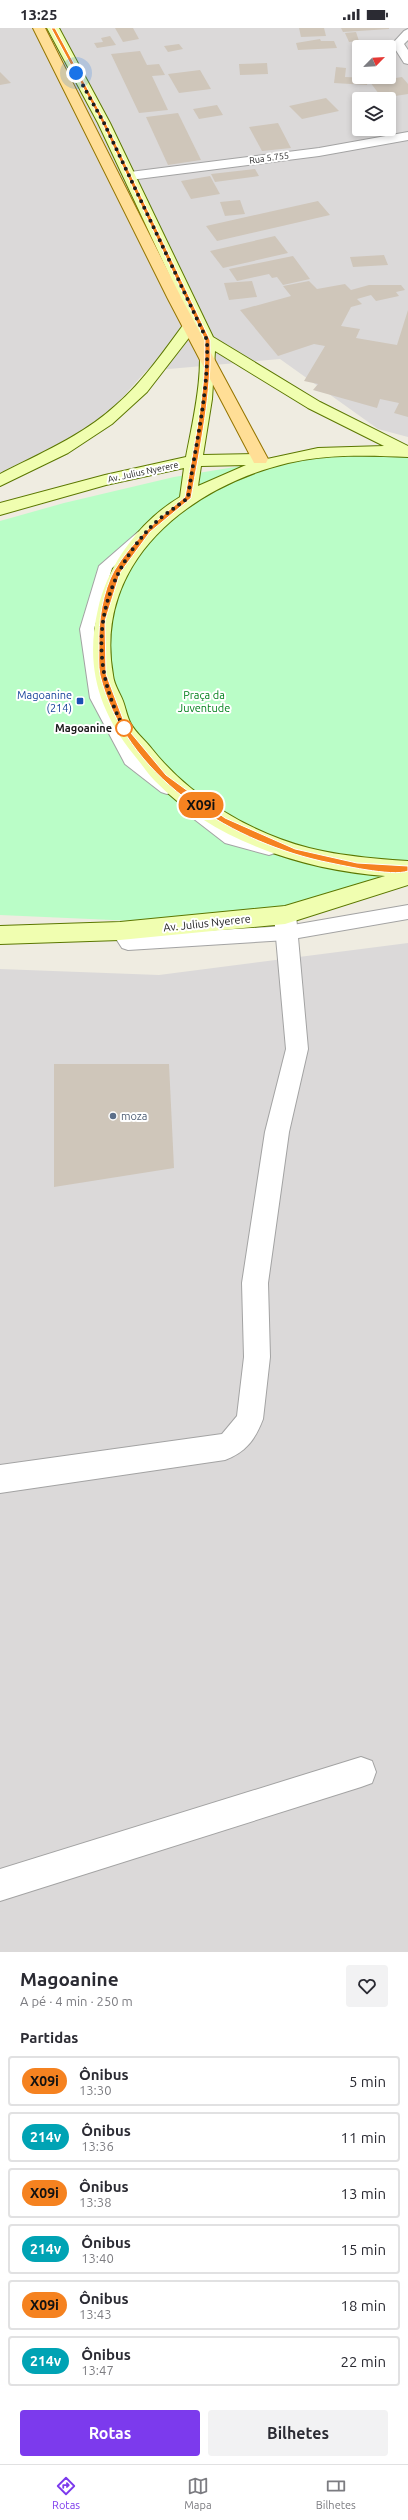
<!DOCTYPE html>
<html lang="pt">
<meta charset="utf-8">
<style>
body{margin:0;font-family:Ubuntu,sans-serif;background:#f2f2f3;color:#2b2b33;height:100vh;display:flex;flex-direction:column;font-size:15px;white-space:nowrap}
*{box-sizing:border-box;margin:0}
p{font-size:13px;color:#7c7c81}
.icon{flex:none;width:22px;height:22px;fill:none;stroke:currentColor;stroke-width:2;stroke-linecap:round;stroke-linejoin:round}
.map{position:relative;height:1924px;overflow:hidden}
.drawer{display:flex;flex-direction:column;background:#fff;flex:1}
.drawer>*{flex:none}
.badge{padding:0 8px;border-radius:13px;font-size:14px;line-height:26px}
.needle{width:26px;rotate:66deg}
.controls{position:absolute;left:352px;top:12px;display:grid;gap:8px}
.controls a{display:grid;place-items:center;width:44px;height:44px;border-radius:4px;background:#fff;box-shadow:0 2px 6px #0003;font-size:20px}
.you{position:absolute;width:20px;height:20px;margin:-10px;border:3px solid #fff;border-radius:50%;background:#1a73e8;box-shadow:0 0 0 6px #1a73e833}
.map>.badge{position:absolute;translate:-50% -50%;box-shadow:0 0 0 2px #fff}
h2{padding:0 20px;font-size:15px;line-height:36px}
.round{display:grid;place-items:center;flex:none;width:42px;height:42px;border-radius:4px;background:#f2f2f3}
.overview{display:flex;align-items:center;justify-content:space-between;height:68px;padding:0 20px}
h1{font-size:19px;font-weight:600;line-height:30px}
.primary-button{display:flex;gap:8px;margin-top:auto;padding:8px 20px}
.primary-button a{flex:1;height:46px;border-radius:4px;background:#7c3aed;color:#fff;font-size:16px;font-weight:600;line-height:46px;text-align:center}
.primary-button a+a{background:#f2f2f3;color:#2b2b33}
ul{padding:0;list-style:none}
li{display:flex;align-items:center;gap:12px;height:50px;margin:0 8px 6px;padding:0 12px;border:2px solid #e1e1e2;border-radius:4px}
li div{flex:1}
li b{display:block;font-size:15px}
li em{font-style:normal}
li .badge{min-width:44px;font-weight:700;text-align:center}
.status{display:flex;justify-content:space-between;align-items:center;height:28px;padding:0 20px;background:#fff;direction:ltr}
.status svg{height:11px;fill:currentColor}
.tabs{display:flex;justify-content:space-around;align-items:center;height:56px;border-top:1px solid #e1e1e2;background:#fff;font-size:11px;color:#7c7c81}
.tabs a{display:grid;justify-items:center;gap:2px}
.tabs .selected{color:#7c3aed}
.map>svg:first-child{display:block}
</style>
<div class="status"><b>13:25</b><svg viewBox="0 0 49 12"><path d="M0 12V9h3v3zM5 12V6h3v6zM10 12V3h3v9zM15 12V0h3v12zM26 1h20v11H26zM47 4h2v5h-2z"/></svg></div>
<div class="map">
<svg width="408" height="1924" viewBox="0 0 408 1924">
<rect width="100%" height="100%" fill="#efece1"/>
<g fill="#dbd9d9" fill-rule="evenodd">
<path d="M 0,0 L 408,0 L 408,409 L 378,401 L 280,331 L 146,343 L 81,416 L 0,452 ZM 359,19 L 389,19 L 389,49 L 359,49 ZM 359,71 L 389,71 L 389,101 L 359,101 Z"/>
<path d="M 408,915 L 408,1924 L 0,1924 L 0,941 L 159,947 Z"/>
</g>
<path fill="#bafdc7" d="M 408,425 L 408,854 L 202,896 L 0,887 L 0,493 L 64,475 L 174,449 L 289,430 Z"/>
<g fill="#cfc6ba">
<path d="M 115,0 L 133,0 L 139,11 L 123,14 Z"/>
<path d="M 299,0 L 324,0 L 326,8 L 301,9 Z"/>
<path d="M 341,0 L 389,0 L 389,1 L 343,4 Z"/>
<path d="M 356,4 L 359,13 L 349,14 L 345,5 Z"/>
<path d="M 110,8 L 116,17 L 97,20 L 94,15 L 103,14 L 101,10 Z"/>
<path d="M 320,11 L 321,13 L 334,13 L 337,20 L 298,22 L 296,15 Z"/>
<path d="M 179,16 L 183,21 L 168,24 L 164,18 Z"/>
<path d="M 140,23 L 147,37 L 159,36 L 165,47 L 152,48 L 168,82 L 139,85 L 111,26 Z"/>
<path d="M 267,35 L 268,46 L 240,47 L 239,36 Z"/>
<path d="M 336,39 L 346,40 L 345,49 L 368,50 L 367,57 L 334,55 Z"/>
<path d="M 200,42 L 211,61 L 179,65 L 168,46 Z"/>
<path d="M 0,44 L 11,55 L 0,57 Z"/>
<path d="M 402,49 L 408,56 L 408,66 L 382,70 L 370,54 Z"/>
<path d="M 326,70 L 339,83 L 302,91 L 289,78 Z"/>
<path d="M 217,77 L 223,87 L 199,91 L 193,81 Z"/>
<path d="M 178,85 L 201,132 L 168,137 L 146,89 Z"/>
<path d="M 278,95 L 291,120 L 262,123 L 249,99 Z"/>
<path d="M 255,141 L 259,148 L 215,154 L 211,146 Z"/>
<path d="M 210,148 L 220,166 L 191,171 L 181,153 Z"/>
<path d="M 240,172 L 245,186 L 225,188 L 220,174 Z"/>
<path d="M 318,173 L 330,187 L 217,213 L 206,198 Z"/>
<path d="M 275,208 L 288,225 L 223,240 L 210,223 Z"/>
<path d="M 384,227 L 388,237 L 353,239 L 350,229 Z"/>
<path d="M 293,228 L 310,251 L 283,257 L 277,249 L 272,250 L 269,246 L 237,253 L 229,241 Z"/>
<path d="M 252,253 L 257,269 L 229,272 L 224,255 Z"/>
<path d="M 309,253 L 317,261 L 345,256 L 351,262 L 369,257 L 401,257 L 405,262 L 396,264 L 399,268 L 376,273 L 371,267 L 357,271 L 362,276 L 351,279 L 341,298 L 360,301 L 356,310 L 397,317 L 408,282 L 408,389 L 394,385 L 399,375 L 380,371 L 377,380 L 313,362 L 318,356 L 304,353 L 325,318 L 314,316 L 278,328 L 240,282 L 291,268 L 283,258 Z"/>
<path d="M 54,1036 L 169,1036 L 174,1140 L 54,1159 Z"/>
</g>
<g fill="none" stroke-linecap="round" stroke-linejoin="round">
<g stroke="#a3a3a3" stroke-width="2">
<g id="lane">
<path d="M 143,502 L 148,504 L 150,507 L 148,510 L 112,540 L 94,601 L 106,670 L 137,728 L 173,756 L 175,760 L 173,764 L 167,766 L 161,764 L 125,736 L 123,732 L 90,670 L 80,601 L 99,538 L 138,504 Z"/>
<path d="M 200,779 L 236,805 L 275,815 L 277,820 L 275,825 L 269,827 L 225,815 L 194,791 L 192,786 L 194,781 Z"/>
<path d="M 408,877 L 408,891 L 287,912 L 128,922 L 122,920 L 111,903 L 114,898 C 124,894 127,899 133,907 L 287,898 Z"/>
</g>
</g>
<g stroke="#a3a3a3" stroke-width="2">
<g id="street">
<path d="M 408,1 L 408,12 L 404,16 L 408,22 L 408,36 L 404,35 L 392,16 L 404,3 Z"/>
<path d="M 408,104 L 408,112 L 319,128 L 130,152 L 123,148 L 130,144 L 319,120 Z"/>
<path d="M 285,878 L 292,881 L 296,887 L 308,1021 L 289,1104 L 268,1255 L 270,1329 L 263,1391 C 255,1412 246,1424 225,1432 L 0,1465 L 0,1437 L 222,1406 L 237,1388 L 244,1329 L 242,1255 L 265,1104 L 286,1021 L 274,887 L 278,881 Z"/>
<path d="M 361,1729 L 372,1733 L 376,1744 L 372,1755 L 361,1759 L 0,1873 L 0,1841 Z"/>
</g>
</g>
<g stroke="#5b7700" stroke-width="2">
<path id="secondary" d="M 47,0 L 59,0 L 110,95 L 213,309 L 320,374 L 408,418 L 408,429 C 369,427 327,426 288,435 C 189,459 93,534 113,647 C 114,657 120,665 123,673 C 126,681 127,689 131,696 C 136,705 145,712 152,721 C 189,768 250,805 309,820 C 341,828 375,831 408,833 L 408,857 L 285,896 L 120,912 L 0,916 L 0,898 L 120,894 L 285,878 L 385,848 C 303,842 214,813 155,753 C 147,745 141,735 134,727 C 98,682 85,637 98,581 C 108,536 140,493 180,469 L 184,440 L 106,457 L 0,487 L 0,475 L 105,447 L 186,429 C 192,397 208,330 195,302 L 147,364 L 112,396 L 68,425 L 0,458 L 0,446 C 39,426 82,408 115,378 C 144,353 166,320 189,289 L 98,95 ZM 215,323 L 308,380 L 384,418 L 318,420 L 267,431 L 259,426 L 203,427 L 212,371 ZM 246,437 L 198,458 L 201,438 Z"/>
</g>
<g stroke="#957500" stroke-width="2">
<path id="primary" d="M 33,0 L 45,0 L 182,271 L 268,431 L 266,435 L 254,435 L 252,431 L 168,271 Z"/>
</g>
<use href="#lane" fill="#fff" fill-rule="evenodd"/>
<use href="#street" fill="#fff" fill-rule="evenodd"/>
<use href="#secondary" fill="#f0feb0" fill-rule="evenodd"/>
<use href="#primary" fill="#ffde96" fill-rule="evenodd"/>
</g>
<path fill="#f58220" stroke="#fff" d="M 51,0 L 55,0 L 106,95 L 210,312 C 212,365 200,418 191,470 L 150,504 L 120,545 L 105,593 L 106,646 L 126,699 L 166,747 L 225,790 L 295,821 L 357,835 L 408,838 L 408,843 C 392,849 341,837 321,833 C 225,811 125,747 100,647 C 98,638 99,626 99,617 C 98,594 103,563 114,543 C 132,513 158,491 185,469 C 194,417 206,365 205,312 L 102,95 Z"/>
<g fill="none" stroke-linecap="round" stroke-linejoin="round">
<path stroke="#1c1c1c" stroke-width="4" stroke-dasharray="0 7.2" d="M 76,45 L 104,95 L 207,312 C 209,365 195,417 188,470 C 175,480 158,490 147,503 C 96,561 87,632 124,700"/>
</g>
<rect fill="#1a4fb4" stroke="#fff" stroke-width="1.5" x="76" y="669" width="8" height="8" rx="2"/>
<circle fill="#fff" stroke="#f58220" stroke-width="2" cx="124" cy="700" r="8"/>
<circle fill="#5c6f8a" stroke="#fff" stroke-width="1.5" cx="113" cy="1088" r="4"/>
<g text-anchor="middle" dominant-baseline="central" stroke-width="4" stroke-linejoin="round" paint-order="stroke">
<g font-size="9" fill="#1c1c1c" stroke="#fff">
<text transform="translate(269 130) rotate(-8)">Rua 5.755</text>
<text transform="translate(143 444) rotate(-12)">Av. Julius Nyerere</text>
</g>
<g font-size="11" fill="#164399" stroke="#fff" text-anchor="end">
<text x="72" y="667">Magoanine<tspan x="72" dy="13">(214)</tspan></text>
</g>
<g font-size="11" fill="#04811d" stroke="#fff">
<text x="204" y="667">Praça da<tspan x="204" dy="13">Juventude</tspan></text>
</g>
<g font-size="11" font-weight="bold" fill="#1c1c1c" stroke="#fff" text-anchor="end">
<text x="112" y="700">Magoanine</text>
</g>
<g font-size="11" fill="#1c1c1c" stroke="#fff">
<text transform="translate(207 895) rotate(-6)">Av. Julius Nyerere</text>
</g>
<g font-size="11" fill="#4e5e75" stroke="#fff" text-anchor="start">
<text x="121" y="1088">moza</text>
</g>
</g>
</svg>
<div class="controls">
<a><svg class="needle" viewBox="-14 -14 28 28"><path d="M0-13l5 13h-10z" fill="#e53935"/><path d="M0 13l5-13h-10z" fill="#7c7c81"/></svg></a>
<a><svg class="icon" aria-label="layers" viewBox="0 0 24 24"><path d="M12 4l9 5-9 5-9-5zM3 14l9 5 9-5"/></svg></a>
</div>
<div class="you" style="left:76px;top:45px"></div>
<b class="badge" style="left:201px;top:777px;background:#f58220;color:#111">X09i</b>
</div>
<section class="drawer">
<div class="overview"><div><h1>Magoanine</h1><p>A pé · 4 min · 250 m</p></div><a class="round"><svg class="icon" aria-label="heart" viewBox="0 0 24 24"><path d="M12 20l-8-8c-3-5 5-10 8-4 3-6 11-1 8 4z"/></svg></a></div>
<h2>Partidas</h2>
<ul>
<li><span class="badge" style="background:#f58220;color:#111">X09i</span><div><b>Ônibus</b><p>13:30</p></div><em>5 min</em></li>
<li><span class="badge" style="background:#00a3b4;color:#fff">214v</span><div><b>Ônibus</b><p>13:36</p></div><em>11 min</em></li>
<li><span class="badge" style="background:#f58220;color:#111">X09i</span><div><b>Ônibus</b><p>13:38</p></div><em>13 min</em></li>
<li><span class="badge" style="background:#00a3b4;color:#fff">214v</span><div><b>Ônibus</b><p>13:40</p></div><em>15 min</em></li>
<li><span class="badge" style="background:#f58220;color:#111">X09i</span><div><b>Ônibus</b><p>13:43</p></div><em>18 min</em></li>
<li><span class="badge" style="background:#00a3b4;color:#fff">214v</span><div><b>Ônibus</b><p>13:47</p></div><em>22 min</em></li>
</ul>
<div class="primary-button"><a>Rotas</a><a>Bilhetes</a></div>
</section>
<nav class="tabs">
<a class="selected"><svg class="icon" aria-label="directions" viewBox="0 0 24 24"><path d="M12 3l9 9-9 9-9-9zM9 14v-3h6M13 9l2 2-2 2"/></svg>Rotas</a>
<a><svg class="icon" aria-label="map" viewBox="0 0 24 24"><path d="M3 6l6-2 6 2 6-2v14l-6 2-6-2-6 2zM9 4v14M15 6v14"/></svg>Mapa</a>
<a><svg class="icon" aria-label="tickets" viewBox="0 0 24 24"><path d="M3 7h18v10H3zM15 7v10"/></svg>Bilhetes</a>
</nav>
